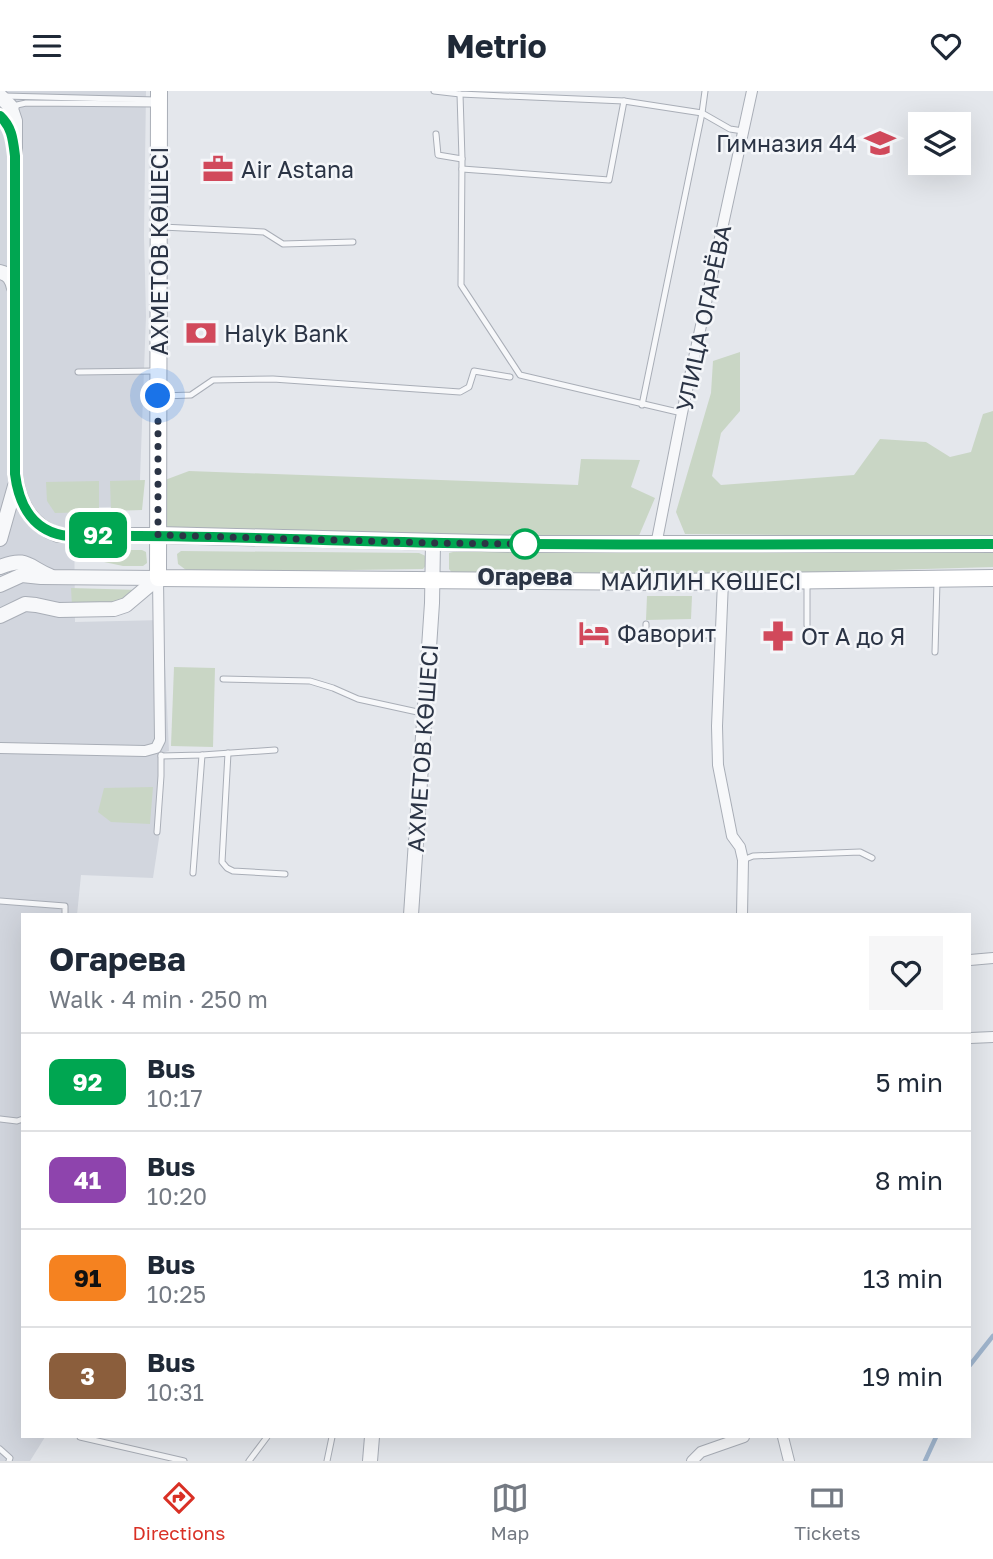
<!DOCTYPE html>
<meta charset="utf-8">
<style>
body{margin:0;font-family:"Golos Text",sans-serif;background:#f6f6f7;color:#1f2937;height:100vh;display:flex;flex-direction:column;font-size:26px;white-space:nowrap}
*{box-sizing:border-box;margin:0}
p{font-size:23px;color:#747a83}
.icon{flex:none;width:38px;height:38px;fill:none;stroke:currentColor;stroke-width:2;stroke-linecap:round;stroke-linejoin:round}
.map{position:relative;flex:1;overflow:hidden}
.drawer{position:absolute;left:21px;top:822px;width:950px;height:525px;display:flex;flex-direction:column;background:#fff;border-radius:0px;box-shadow:0 7px 28px #0002}
.drawer>*{flex:none}
.badge{padding:0 14px;border-radius:10px;font-size:24px;line-height:46px}
.fabs{position:absolute;left:908px;top:21px;display:grid;gap:14px}
.fabs a{display:grid;place-items:center;width:63px;height:63px;border-radius:0px;background:#fff;box-shadow:0 7px 28px #0002;font-size:35px}
.you{position:absolute;width:35px;height:35px;margin:-18px;border:5px solid #fff;border-radius:50%;background:#1a73e8;box-shadow:0 0 0 10px #1a73e833}
.map>.badge{position:absolute;translate:-50% -50%;box-shadow:0 0 0 4px #fff}
.round{display:grid;place-items:center;flex:none;width:74px;height:74px;border-radius:0px;background:#f6f6f7}
.head{display:flex;align-items:center;justify-content:space-between;height:119px;padding:0 28px}
h1{font-size:33px;font-weight:700;line-height:52px}
ul{padding:0;list-style:none}
li{display:flex;align-items:center;gap:21px;height:98px;padding:0 28px;border-top:2px solid #e0e1e3}
li div{flex:1}
li b{display:block;font-size:26px}
li em{font-style:normal}
li .badge{min-width:77px;font-weight:700;text-align:center}
header{display:flex;justify-content:space-between;align-items:center;height:91px;padding:0 28px;background:#fff;font-size:32px;font-weight:700}
.tab-bar{display:flex;justify-content:space-around;align-items:center;height:98px;border-top:2px solid #e0e1e3;background:#fff;font-size:19px;color:#747a83}
.tab-bar a{display:grid;justify-items:center;gap:4px}
.tab-bar .on{color:#d93025}
.map>svg:first-child{display:block}
</style>
<header><svg class="icon" aria-label="menu" viewBox="0 0 24 24"><path d="M4 6h16M4 12h16M4 18h16"/></svg>Metrio<svg class="icon" aria-label="heart" viewBox="0 0 24 24"><path d="M12 20l-8-8c-3-5 5-10 8-4 3-6 11-1 8 4z"/></svg></header>
<div class="map">
<svg width="993" height="1370" viewBox="0 0 993 1370">
<rect width="100%" height="100%" fill="#e4e7ec"/>
<path fill="#d2d6de" d="M 0,0 L 146,0 L 144,145 L 146,225 L 139,415 L 74,417 L 75,531 L 163,529 L 169,660 L 165,661 L 159,747 L 153,787 L 81,784 L 77,824 L 23,824 L 23,1346 L 45,1346 L 30,1370 L 0,1370 Z"/>
<g fill="#c9d6c5">
<path d="M 740,261 L 740,320 L 721,342 L 712,385 L 721,394 L 854,384 L 880,348 L 926,351 L 950,366 L 971,361 L 983,323 L 993,320 L 993,446 L 685,443 L 676,421 L 711,302 L 713,270 Z"/>
<path d="M 581,368 L 640,369 L 631,396 L 655,407 L 638,447 L 165,438 L 165,389 L 189,380 L 578,394 Z"/>
<path d="M 145,389 L 142,419 L 111,420 L 110,390 Z"/>
<path d="M 99,390 L 99,421 L 55,422 L 47,410 L 46,391 Z"/>
<path d="M 993,456 L 993,476 L 683,485 L 453,483 L 449,478 L 449,462 L 453,461 Z"/>
<path d="M 71,459 L 142,459 L 146,461 L 147,472 L 143,475 L 123,475 L 71,464 Z"/>
<path d="M 181,460 L 419,462 L 428,466 L 428,472 L 423,478 L 276,480 L 186,479 L 178,473 L 177,463 Z"/>
<path d="M 71,497 L 140,499 L 113,514 L 72,515 Z"/>
<path d="M 647,505 L 692,505 L 691,528 L 646,529 Z"/>
<path d="M 174,576 L 215,577 L 213,656 L 171,655 Z"/>
<path d="M 153,696 L 150,733 L 111,731 L 98,721 L 104,697 Z"/>
</g>
<g fill="none" stroke-linecap="round" stroke-linejoin="round">
<g stroke="#9fb4cc" stroke-width="4.5">
<path d="M 970,1274 L 993,1245"/>
<path d="M 925,1370 L 936,1346"/>
</g>
<g stroke="#a9aeb7" stroke-width="7">
<g id="service">
<path d="M 434,0 L 460,3 L 624,10 L 702,22 L 730,38 L 743,40"/>
<path d="M 460,3 L 462,68 L 461,194 L 520,284 L 682,322"/>
<path d="M 4,5 L 156,9"/>
<path d="M 15,19 L 17,14 L 26,12 L 156,13"/>
<path d="M 436,43 L 438,64 L 462,68"/>
<path d="M 462,78 L 609,89 L 624,10"/>
<path d="M 162,136 L 264,141 L 283,153 L 353,151"/>
<path d="M 78,281 L 156,280"/>
<path d="M 162,305 L 191,304 L 213,289 L 273,288 L 460,301 L 469,296 L 474,280 L 510,286"/>
<path d="M 642,314 L 702,22 L 705,0"/>
<path d="M 807,492 L 807,534"/>
<path d="M 646,533 L 646,545 L 720,544"/>
<path d="M 935,561 L 937,491"/>
<path d="M 223,588 L 310,590 L 333,597 L 358,608 L 422,622"/>
<path d="M 228,662 L 222,771 L 227,777 L 233,780 L 285,783"/>
<path d="M 161,665 L 202,664 L 275,659"/>
<path d="M 157,741 L 161,685 L 161,664"/>
<path d="M 743,769 L 753,765 L 860,761 L 872,767"/>
<path d="M 193,782 L 202,664"/>
<path d="M 0,810 L 65,815 L 65,824"/>
<path d="M 0,1028 L 17,1030 L 23,1028"/>
<path d="M 80,1346 L 184,1370"/>
<path d="M 0,1358 L 10,1367 L 9,1370"/>
<path d="M 249,1370 L 267,1346"/>
<path d="M 327,1370 L 332,1346"/>
</g>
</g>
<g stroke="#a9aeb7" stroke-width="12">
<g id="minor">
<path d="M 656,454 L 682,322 L 752,0"/>
<path d="M 723,490 L 717,635 L 718,674 L 732,745 L 740,756 L 743,769 L 742,824"/>
<path d="M 0,657 L 145,660 L 156,657 L 160,649 L 158,487"/>
<path d="M 970,869 L 993,867"/>
<path d="M 970,947 L 993,946"/>
<path d="M 783,1346 L 789,1370"/>
<path d="M 692,1370 L 701,1361 L 744,1346"/>
</g>
</g>
<g stroke="#a9aeb7" stroke-width="16">
<g id="tertiary">
<path d="M 0,5 L 10,15 L 15,30 L 15,383 C 19,412 30,434 58,444 L 158,444"/>
<path d="M 0,181 C 9,183 12,188 14,197"/>
<path d="M 0,448 L 15,395"/>
<path d="M 0,476 C 27,465 28,476 50,485"/>
<path d="M 0,494 L 22,484 L 41,486 L 158,487"/>
<path d="M 0,525 L 25,513 L 36,514 L 59,519 L 114,518 L 126,514 L 158,487"/>
<path d="M 411,824 L 432,512 L 433,452"/>
<path d="M 370,1370 L 372,1346"/>
</g>
</g>
<g stroke="#a9aeb7" stroke-width="18">
<g id="secondary">
<path d="M 159,0 L 158,487 L 672,491 L 993,487"/>
<path d="M 158,444 L 524,453 L 993,453"/>
</g>
</g>
<use href="#service" stroke="#f7f8fa" stroke-width="5"/>
<use href="#minor" stroke="#f7f8fa" stroke-width="10"/>
<use href="#tertiary" stroke="#f7f8fa" stroke-width="14"/>
<use href="#secondary" stroke="#fff" stroke-width="16"/>
</g>
<g fill="none" stroke-linecap="round" stroke-linejoin="round">
<g stroke="#fff" stroke-width="16">
<path id="line" d="M 0,25 C 12,36 13,49 15,65 L 15,383 C 19,415 34,442 69,445 C 194,443 318,450 444,452 C 627,455 810,453 993,453"/>
</g>
<use href="#line" stroke="#00a651" stroke-width="10"/>
<path stroke="#2b3445" stroke-width="7" stroke-dasharray="0 12.6" d="M 158,305 L 158,444 L 433,452 L 525,453"/>
</g>
<defs>
<g id="school-bare" transform="scale(2.415)"><path d="M0-5L7-2L0 1L-7-2ZM-4 1L0 2.5L4 1V4Q0 6-4 4Z" fill="#d1495b" stroke="#f4f6f9" stroke-width="2.5" paint-order="stroke"/></g>
<g id="office-bare" transform="scale(2.415)"><path d="M-6-3h4V-5.5h4V-3h4V5H-6ZM-1-4.5V-3h2v-1.5ZM-6 0V1H6V0Z" fill="#d1495b" stroke="#f4f6f9" stroke-width="2.5" paint-order="stroke"/></g>
<g id="bank-bare" transform="scale(2.415)"><path d="M-6-4H6V4H-6ZM0-2.3a2.3 2.3 0 1 0 0 4.6a2.3 2.3 0 1 0 0-4.6Z" fill="#d1495b" stroke="#f4f6f9" stroke-width="2.5" paint-order="stroke"/></g>
<g id="hotel-bare" transform="scale(2.415)"><path d="M-6-4.5h1.5V1H6V5H4.5V3h-9V5H-6ZM-4 0a1.8 1.8 0 1 1 3.6 0ZM.5 0V-2.5h3Q6-2.5 6 0Z" fill="#d1495b" stroke="#f4f6f9" stroke-width="2.5" paint-order="stroke"/></g>
<g id="pharmacy-bare" transform="scale(2.415)"><path d="M-2-6h4v4h4v4h-4v4h-4v-4h-4v-4h4Z" fill="#d1495b" stroke="#f4f6f9" stroke-width="2.5" paint-order="stroke"/></g>
</defs>
<g fill-rule="evenodd">
<use href="#school-bare" x="880" y="52"/>
<use href="#office-bare" x="218" y="78"/>
<use href="#bank-bare" x="201" y="242"/>
<use href="#hotel-bare" x="594" y="542"/>
<use href="#pharmacy-bare" x="778" y="545"/>
</g>
<circle fill="#fff" stroke="#00a651" stroke-width="3.5" cx="525" cy="453" r="14"/>
<g text-anchor="middle" dominant-baseline="central" stroke-width="5" stroke-linejoin="round" paint-order="stroke">
<g font-size="23" fill="#2b3445" stroke="#f4f6f9" text-anchor="start">
<text x="857" y="52" text-anchor="end">Гимназия 44</text>
<text x="241" y="78">Air Astana</text>
<text x="224" y="242">Halyk Bank</text>
<text x="617" y="542">Фаворит</text>
<text x="801" y="545">От А до Я</text>
</g>
<g font-size="23" fill="#2b3445" stroke="#f4f6f9">
<text transform="translate(159 160) rotate(-90)">АХМЕТОВ КӨШЕСІ</text>
<text transform="translate(703 227) rotate(-78)">УЛИЦА ОГАРЁВА</text>
<text x="701" y="490">МАЙЛИН КӨШЕСІ</text>
<text transform="translate(422 657) rotate(-86)">АХМЕТОВ КӨШЕСІ</text>
</g>
<g font-size="23" font-weight="bold" fill="#2b3445" stroke="#f4f6f9">
<text x="525" y="485">Огарева</text>
</g>
</g>
</svg>
<div class="fabs">
<a><svg class="icon" aria-label="layers" viewBox="0 0 24 24"><path d="M12 4l9 5-9 5-9-5zM3 14l9 5 9-5"/></svg></a>
</div>
<div class="you" style="left:158px;top:305px"></div>
<b class="badge" style="left:98px;top:444px;background:#00a651;color:#fff">92</b>
<section class="drawer">
<div class="head"><div><h1>Огарева</h1><p>Walk · 4 min · 250 m</p></div><a class="round"><svg class="icon" aria-label="heart" viewBox="0 0 24 24"><path d="M12 20l-8-8c-3-5 5-10 8-4 3-6 11-1 8 4z"/></svg></a></div>
<ul>
<li><span class="badge" style="background:#00a651;color:#fff">92</span><div><b>Bus</b><p>10:17</p></div><em>5 min</em></li>
<li><span class="badge" style="background:#8e44ad;color:#fff">41</span><div><b>Bus</b><p>10:20</p></div><em>8 min</em></li>
<li><span class="badge" style="background:#f58220;color:#111">91</span><div><b>Bus</b><p>10:25</p></div><em>13 min</em></li>
<li><span class="badge" style="background:#8b5e3c;color:#fff">3</span><div><b>Bus</b><p>10:31</p></div><em>19 min</em></li>
</ul>
</section>
</div>
<nav class="tab-bar">
<a class="on"><svg class="icon" aria-label="directions" viewBox="0 0 24 24"><path d="M12 3l9 9-9 9-9-9zM9 14v-3h6M13 9l2 2-2 2"/></svg>Directions</a>
<a><svg class="icon" aria-label="map" viewBox="0 0 24 24"><path d="M3 6l6-2 6 2 6-2v14l-6 2-6-2-6 2zM9 4v14M15 6v14"/></svg>Map</a>
<a><svg class="icon" aria-label="tickets" viewBox="0 0 24 24"><path d="M3 7h18v10H3zM15 7v10"/></svg>Tickets</a>
</nav>
